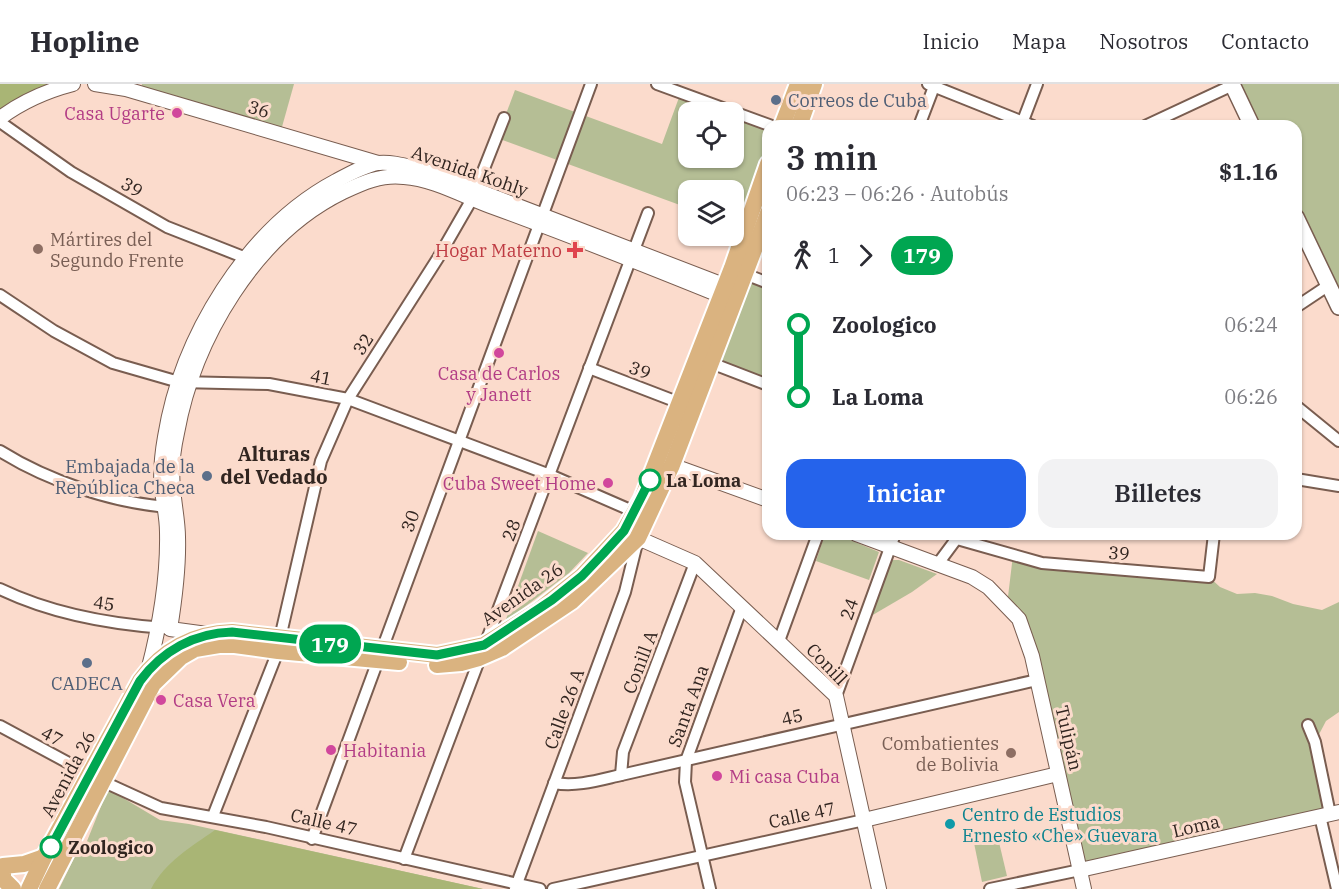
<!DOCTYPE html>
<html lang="es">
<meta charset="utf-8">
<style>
body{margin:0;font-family:"IBM Plex Serif",serif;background:#f2f2f3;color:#2b2b33;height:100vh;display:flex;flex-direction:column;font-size:22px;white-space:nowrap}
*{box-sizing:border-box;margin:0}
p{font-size:20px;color:#7c7c81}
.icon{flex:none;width:33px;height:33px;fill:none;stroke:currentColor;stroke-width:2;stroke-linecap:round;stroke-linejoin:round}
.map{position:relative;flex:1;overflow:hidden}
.drawer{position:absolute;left:762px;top:36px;width:540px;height:420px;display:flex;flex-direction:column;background:#fff;border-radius:18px;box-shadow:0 2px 4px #0004}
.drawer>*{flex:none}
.badge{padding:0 12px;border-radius:20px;font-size:21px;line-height:39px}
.fabs{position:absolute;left:678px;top:18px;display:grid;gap:12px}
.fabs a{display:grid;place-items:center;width:66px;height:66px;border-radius:12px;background:#fff;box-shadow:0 2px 4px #0004;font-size:30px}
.map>.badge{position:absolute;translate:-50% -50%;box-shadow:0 0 0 3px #fff}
.legs{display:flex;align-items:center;gap:9px;height:66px;padding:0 24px;font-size:20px}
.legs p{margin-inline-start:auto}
.headline{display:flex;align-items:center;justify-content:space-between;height:102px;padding:0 24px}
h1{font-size:33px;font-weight:600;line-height:45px}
.action{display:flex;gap:12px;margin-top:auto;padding:12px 24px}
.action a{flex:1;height:69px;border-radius:18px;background:#2563eb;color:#fff;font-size:24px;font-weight:600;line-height:69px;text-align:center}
.action a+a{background:#f2f2f3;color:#2b2b33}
ul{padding:0 24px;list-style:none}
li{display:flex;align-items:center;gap:21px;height:72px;font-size:22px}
li i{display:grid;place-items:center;width:9px;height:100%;margin:0 8px;background:currentColor}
li i::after{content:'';width:15px;height:15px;margin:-8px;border:4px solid;border-radius:50%;background:#fff}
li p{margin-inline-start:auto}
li:first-child i{background:linear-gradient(#0000 50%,currentColor 0)}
li:last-child i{background:linear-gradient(currentColor 50%,#0000 0)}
header{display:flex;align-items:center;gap:36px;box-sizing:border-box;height:84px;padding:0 30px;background:#fff;border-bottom:2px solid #e1e1e2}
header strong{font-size:28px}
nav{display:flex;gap:33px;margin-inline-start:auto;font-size:21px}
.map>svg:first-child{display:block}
</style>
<header>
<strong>Hopline</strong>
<nav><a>Inicio</a><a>Mapa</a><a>Nosotros</a><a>Contacto</a></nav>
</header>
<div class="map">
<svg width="1339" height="805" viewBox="0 0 1339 805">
<rect width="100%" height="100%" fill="#fbdbcc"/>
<g fill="#b5be95" fill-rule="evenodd">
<path d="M 142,0 L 294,0 L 280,50 L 140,9 Z"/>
<path d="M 1241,0 L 1339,0 L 1339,203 L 1296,114 L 1296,42 L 1261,42 Z"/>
<path d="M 515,6 L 662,60 L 681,8 L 772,42 L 768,42 L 768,80 L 745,145 L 734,140 L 734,106 L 688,106 L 688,124 L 497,54 ZM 688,28 L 734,28 L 734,74 L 688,74 Z"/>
<path d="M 746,190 L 768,199 L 768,301 L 711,279 Z"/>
<path d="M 538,447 L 588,469 L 569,489 L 505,538 Z"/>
<path d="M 825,450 L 836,450 L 879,468 L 869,496 L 816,477 Z"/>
<path d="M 1013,471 L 1209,493 L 1220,503 L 1237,510 L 1255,509 L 1272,512 L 1293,520 L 1322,526 L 1339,518 L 1339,628 L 1326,637 L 1315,658 L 1330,730 L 1080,786 L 1032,572 L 1007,521 Z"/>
<path d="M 893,476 L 899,476 L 937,490 L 912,508 L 871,532 L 888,481 Z"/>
<path d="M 108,705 L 160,736 L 189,740 L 483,805 L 59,805 L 76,770 L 81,772 Z"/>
<path d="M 998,754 L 1007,792 L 982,798 L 974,759 Z"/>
</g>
<g fill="#a9b575">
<path d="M 0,0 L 73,0 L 0,34 Z"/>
<path d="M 215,746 L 483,805 L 151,805 C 165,778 191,763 215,746 Z"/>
</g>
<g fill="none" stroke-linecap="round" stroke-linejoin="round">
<g stroke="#795d50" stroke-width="14">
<g id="minor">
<path d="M 657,0 L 772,42"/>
<path d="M 928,0 L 1033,42"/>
<path d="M 0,38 L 71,88 L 167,143 L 251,176"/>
<path d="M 919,42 L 935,0"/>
<path d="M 1021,42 L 1037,0"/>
<path d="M 1145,42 L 1233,1"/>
<path d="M 740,188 L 768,199"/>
<path d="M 0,211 L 54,247 L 113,279 L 179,298 L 269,300 L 348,315 L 550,391 L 635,428"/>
<path d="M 1296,223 L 1329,201"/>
<path d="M 711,279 L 768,301"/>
<path d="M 589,284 L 680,319"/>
<path d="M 1296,322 L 1339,357"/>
<path d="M 0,367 C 48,397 115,420 172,423"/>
<path d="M 1296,395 L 1339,402"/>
<path d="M 957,455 L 1042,479 L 1209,493 L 1214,450"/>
<path d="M 937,481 L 960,450"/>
<path d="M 0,505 C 52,530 108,540 165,544"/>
<path d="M 280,554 L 321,377 L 348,315 L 438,174 L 472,115 L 504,34"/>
<path d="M 779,557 L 818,450"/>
<path d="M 836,612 L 895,450"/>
<path d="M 1308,641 L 1315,658 L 1330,730"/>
<path d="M 0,642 L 89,690"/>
<path d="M 621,691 L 623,668 L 695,479"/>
<path d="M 104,698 L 161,724 L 266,743 L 540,805"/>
<path d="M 554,699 C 577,703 599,696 621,691 L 1037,596"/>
<path d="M 213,732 L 278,567"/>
<path d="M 1320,732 L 1337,805"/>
<path d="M 312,755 C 403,502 499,252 591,0"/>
<path d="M 404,775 L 648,129"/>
<path d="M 515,805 L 625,508 L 638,455"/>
<path d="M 553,805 L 864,736"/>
<path d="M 710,805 L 685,698 L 686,677 L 742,523"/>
<path d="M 990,805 L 1080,786"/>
</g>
</g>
<g stroke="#795d50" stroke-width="16">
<g id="tertiary">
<path d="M 95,0 L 126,5 L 378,79"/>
<path d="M 0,34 C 23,17 46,7 73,0"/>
<path d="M 663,378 L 768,416"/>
<path d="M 856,450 L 972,493 L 988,503 L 1019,535 L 1032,572 L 1084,805"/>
<path d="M 638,454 L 695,479 L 836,612 L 879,805"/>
<path d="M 207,550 L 170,545 C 175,514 179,484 178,453 C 178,437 174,420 173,403 C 171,385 173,367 177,349 C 194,255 255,151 343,108 C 362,99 382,90 404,93 C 433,95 463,112 490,122 C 570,151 650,183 729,215"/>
<path d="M 148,587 C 160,541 168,495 167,448 C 167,434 164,421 162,407 C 160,390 162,370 165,353 C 181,254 246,145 336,97 C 349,90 363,82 378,79 C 393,77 412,84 427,87 L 734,205"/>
<path d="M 864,736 L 1058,690"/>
<path d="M 1080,786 L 1339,728"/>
</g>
</g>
<g stroke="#795d50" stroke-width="18">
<g id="secondary">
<path d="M 1232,0 L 1252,42"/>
<path d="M 1296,133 L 1339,223"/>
</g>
</g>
<g stroke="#fff" stroke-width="20">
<g id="primary">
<path d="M 782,42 L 798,0"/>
<path d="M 799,42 L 814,0"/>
<path d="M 437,581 L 461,579 L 479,574 L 502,564 L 572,517 L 638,454 L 672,381 L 768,129"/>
<path d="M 13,805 L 3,795 L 3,782 L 24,780 L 44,773"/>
<path d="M 29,805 L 44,773 L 140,597 C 162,566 194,549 232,548 L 437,571 L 484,561 L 539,526 L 582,492 L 624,447 L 642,415 L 732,184 L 768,80"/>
<path d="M 47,805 L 153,600 L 181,573 L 195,565 L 219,561 L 235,561 L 278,567 L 399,578"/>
</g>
</g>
<use href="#minor" stroke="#fff" stroke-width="10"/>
<use href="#tertiary" stroke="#fff" stroke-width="14"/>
<use href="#secondary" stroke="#fff" stroke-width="15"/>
<use href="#primary" stroke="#dab380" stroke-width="16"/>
</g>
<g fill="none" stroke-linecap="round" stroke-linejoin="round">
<g stroke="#fff" stroke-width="14">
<path id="line-1" d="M 51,763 L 140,597 C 162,567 194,549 232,548 L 437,571 L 484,561 L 552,516 L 582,492 L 603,470 L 624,447 L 650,396"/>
</g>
<use href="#line-1" stroke="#00a651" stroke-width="9"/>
</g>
<g fill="#5c6f8a" stroke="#fbdbcc" stroke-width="2">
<circle cx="776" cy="16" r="6"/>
<circle cx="207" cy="392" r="6"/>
<circle cx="87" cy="579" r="6"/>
</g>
<g fill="#d1479c" stroke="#fbdbcc" stroke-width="2">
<circle cx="177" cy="29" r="6"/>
<circle cx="499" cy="269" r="6"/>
<circle cx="608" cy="399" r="6"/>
<circle cx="161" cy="616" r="6"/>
<circle cx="331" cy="666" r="6"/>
<circle cx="717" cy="692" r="6"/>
</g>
<g fill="#8d6e63" stroke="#fbdbcc" stroke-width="2">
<circle cx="38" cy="165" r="6"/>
<circle cx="1011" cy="669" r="6"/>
</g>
<path fill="#e0444e" stroke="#fbdbcc" stroke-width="2" d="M572 157h6v6h6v6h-6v6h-6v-6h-6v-6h6z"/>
<g fill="#fff" stroke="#00a651" stroke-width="3">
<circle cx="650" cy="396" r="10"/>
<circle cx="51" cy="763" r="10"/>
</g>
<circle fill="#0f9aa8" stroke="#fbdbcc" stroke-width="2" cx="950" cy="740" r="6"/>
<g text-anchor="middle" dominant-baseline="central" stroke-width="6" stroke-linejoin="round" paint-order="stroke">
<g font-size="18" fill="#4e5e75" stroke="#fbdbcc" text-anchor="start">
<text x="788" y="16">Correos de Cuba</text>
<text x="195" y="382" text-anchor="end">Embajada de la<tspan x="195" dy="21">República Checa</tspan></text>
<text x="87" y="599" text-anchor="middle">CADECA</text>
</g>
<g font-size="18" fill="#312520" stroke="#fbdbcc">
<text transform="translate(259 25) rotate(17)">36</text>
<text transform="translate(470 87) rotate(19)">Avenida Kohly</text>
<text transform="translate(132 103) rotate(30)">39</text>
<text transform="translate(363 260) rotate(-57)">32</text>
<text transform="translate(640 286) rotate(21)">39</text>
<text transform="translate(321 293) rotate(11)">41</text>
<text transform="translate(410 437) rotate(-69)">30</text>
<text transform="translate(511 446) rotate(-69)">28</text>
<text transform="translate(1119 469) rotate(4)">39</text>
<text transform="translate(522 510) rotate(-35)">Avenida 26</text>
<text transform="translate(104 519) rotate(8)">45</text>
<text transform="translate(849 525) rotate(-70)">24</text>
<text transform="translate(640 578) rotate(-69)">Conill A</text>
<text transform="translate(827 580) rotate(46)">Conill</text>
<text transform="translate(688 622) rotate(-70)">Santa Ana</text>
<text transform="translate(564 625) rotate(-70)">Calle 26 A</text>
<text transform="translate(792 633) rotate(-13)">45</text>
<text transform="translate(52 652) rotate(28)">47</text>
<text transform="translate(1069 654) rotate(77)">Tulipán</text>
<text transform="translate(68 690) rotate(-62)">Avenida 26</text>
<text transform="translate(802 731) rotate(-12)">Calle 47</text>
<text transform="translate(324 738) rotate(13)">Calle 47</text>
<text transform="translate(1196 742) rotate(-13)">Loma</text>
</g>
<g font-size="18" fill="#b23c85" stroke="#fbdbcc" text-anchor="start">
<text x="165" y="29" text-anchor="end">Casa Ugarte</text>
<text x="499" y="289" text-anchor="middle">Casa de Carlos<tspan x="499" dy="21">y Janett</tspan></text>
<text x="596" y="399" text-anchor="end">Cuba Sweet Home</text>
<text x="173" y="616">Casa Vera</text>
<text x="343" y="666">Habitania</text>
<text x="729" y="692">Mi casa Cuba</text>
</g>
<g font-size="18" fill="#785e54" stroke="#fbdbcc" text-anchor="start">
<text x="50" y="155">Mártires del<tspan x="50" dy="21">Segundo Frente</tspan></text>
<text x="999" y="659" text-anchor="end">Combatientes<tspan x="999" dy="21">de Bolivia</tspan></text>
</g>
<g font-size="18" fill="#be3a42" stroke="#fbdbcc" text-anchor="end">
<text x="562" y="166">Hogar Materno</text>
</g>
<g font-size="18" font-weight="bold" fill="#312520" stroke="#fbdbcc" text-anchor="start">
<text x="666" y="396">La Loma</text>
<text x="68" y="763">Zoologico</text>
</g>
<g font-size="18" fill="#0d838f" stroke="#fbdbcc" text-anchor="start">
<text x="962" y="730">Centro de Estudios<tspan x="962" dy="21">Ernesto «Che» Guevara</tspan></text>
</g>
<g font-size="20" font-weight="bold" fill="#312520" stroke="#fbdbcc">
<text x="274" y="369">Alturas<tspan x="274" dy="23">del Vedado</tspan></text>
</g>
</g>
</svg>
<div class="fabs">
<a><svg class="icon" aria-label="locate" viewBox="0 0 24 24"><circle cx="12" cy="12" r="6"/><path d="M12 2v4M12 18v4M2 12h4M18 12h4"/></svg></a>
<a><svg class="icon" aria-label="layers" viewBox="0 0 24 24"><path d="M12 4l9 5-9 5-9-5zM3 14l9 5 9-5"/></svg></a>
</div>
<b class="badge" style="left:330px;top:560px;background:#00a651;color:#fff">179</b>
<section class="drawer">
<div class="headline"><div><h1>3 min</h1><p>06:23 – 06:26 · Autobús</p></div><b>$1.16</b></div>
<div class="legs"><svg class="icon" aria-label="walk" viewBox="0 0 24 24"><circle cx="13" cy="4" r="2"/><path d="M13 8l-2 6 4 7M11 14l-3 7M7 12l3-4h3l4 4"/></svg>1<svg class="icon" aria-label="forward" viewBox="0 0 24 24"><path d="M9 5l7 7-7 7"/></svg><b class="badge" style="background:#00a651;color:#fff">179</b></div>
<ul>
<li><i style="color:#00a651"></i><b>Zoologico</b><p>06:24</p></li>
<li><i style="color:#00a651"></i><b>La Loma</b><p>06:26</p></li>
</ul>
<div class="action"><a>Iniciar</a><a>Billetes</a></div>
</section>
</div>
